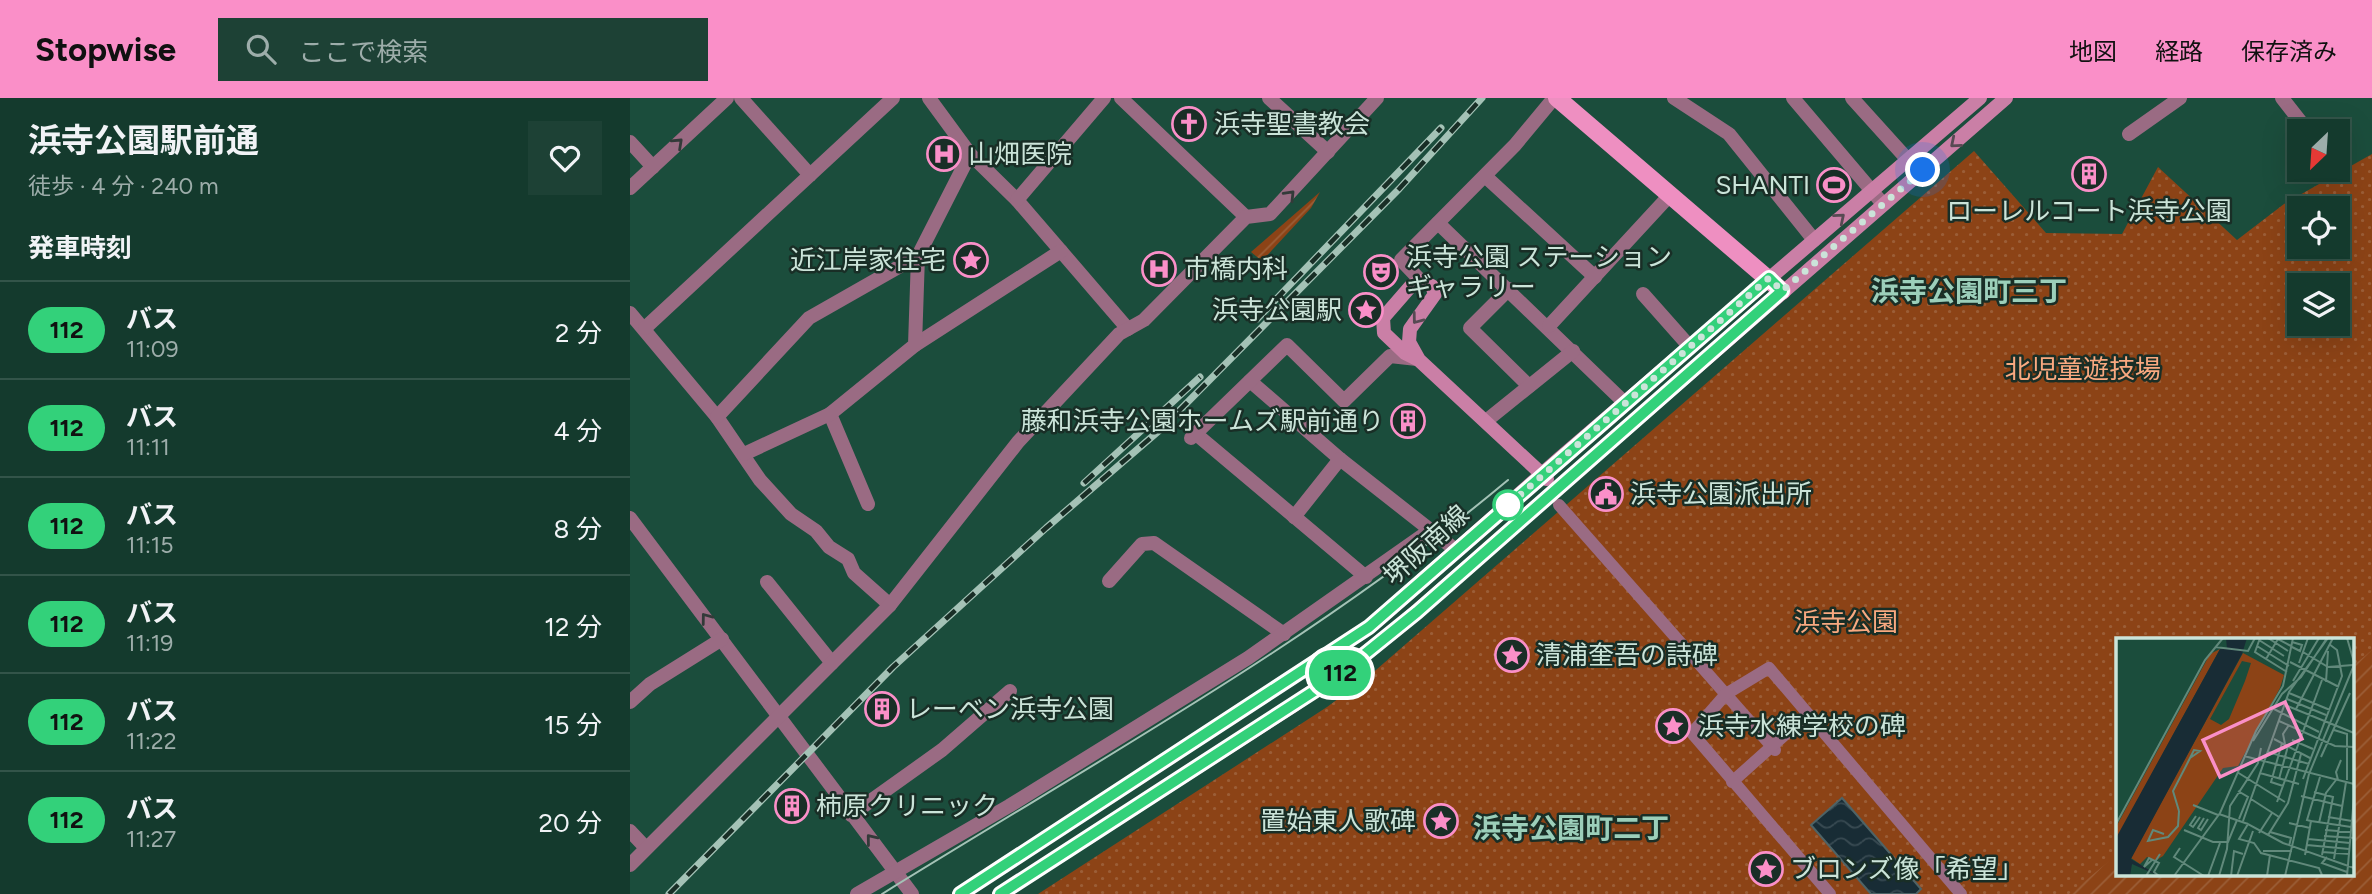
<!DOCTYPE html>
<html lang="ja">
<meta charset="utf-8">
<style>
body{margin:0;font-family:Figtree,"Noto Sans JP",sans-serif;background:#1d4135;color:#f1f3f6;height:100vh;display:flex;flex-direction:column;font-size:26px;white-space:nowrap}
*{box-sizing:border-box;margin:0}
p{font-size:23px;color:#9dadaa}
.icon{flex:none;width:38px;height:38px;fill:none;stroke:currentColor;stroke-width:2;stroke-linecap:round;stroke-linejoin:round}
.map{position:relative;flex:1;overflow:hidden}
.panel{display:flex;flex-direction:column;background:#143a2d;width:630px}
.panel>*{flex:none}
.badge{padding:0 14px;border-radius:23px;font-size:24px;line-height:46px}
.needle{width:46px;rotate:205deg}
.tools{position:absolute;left:1657px;top:21px;display:grid;gap:14px}
.tools a{display:grid;place-items:center;width:63px;height:63px;border-radius:0px;background:#143a2d;box-shadow:0 7px 28px #0002,0 0 0 2px #335449;font-size:35px}
.you{position:absolute;width:35px;height:35px;margin:-18px;border:5px solid #fff;border-radius:50%;background:#1a73e8;box-shadow:0 0 0 10px #1a73e833}
.map>.badge{position:absolute;translate:-50% -50%;box-shadow:0 0 0 4px #fff}
h2{padding:0 28px;font-size:26px;line-height:63px}
.round{display:grid;place-items:center;flex:none;width:74px;height:74px;border-radius:0px;background:#1d4135}
.summary{display:flex;align-items:center;justify-content:space-between;height:119px;padding:0 28px}
h1{font-size:33px;font-weight:700;line-height:52px}
ul{padding:0;list-style:none}
li{display:flex;align-items:center;gap:21px;height:98px;padding:0 28px;border-top:2px solid #335449}
li div{flex:1}
li b{display:block;font-size:26px}
li em{font-style:normal}
li .badge{min-width:77px;font-weight:700;text-align:center}
header{display:flex;align-items:center;gap:42px;box-sizing:border-box;height:98px;padding:0 35px;background:#fa8fc8;color:#111}
header strong{font-size:33px}
nav{display:flex;gap:38px;margin-inline-start:auto;font-size:24px}
.search{width:490px;height:63px;background:#1d4135;display:flex;align-items:center;gap:18px;box-sizing:border-box;padding:0 24px;border-radius:0px;color:#9dadaa;font-size:26px}
main{display:flex;flex:1;min-height:0}
.map>svg:first-child{display:block}
</style>
<header>
<strong>Stopwise</strong>
<div class="search"><svg class="icon" aria-label="search" viewBox="0 0 24 24"><circle cx="10" cy="10" r="6"/><path d="M15 15l6 6"/></svg>ここで検索</div>
<nav><a>地図</a><a>経路</a><a>保存済み</a></nav>
</header>
<main>
<section class="panel">
<div class="summary"><div><h1>浜寺公園駅前通</h1><p>徒歩 · 4 分 · 240 m</p></div><a class="round"><svg class="icon" aria-label="heart" viewBox="0 0 24 24"><path d="M12 20l-8-8c-3-5 5-10 8-4 3-6 11-1 8 4z"/></svg></a></div>
<h2>発車時刻</h2>
<ul>
<li><span class="badge" style="background:#33d17a;color:#111">112</span><div><b>バス</b><p>11:09</p></div><em>2 分</em></li>
<li><span class="badge" style="background:#33d17a;color:#111">112</span><div><b>バス</b><p>11:11</p></div><em>4 分</em></li>
<li><span class="badge" style="background:#33d17a;color:#111">112</span><div><b>バス</b><p>11:15</p></div><em>8 分</em></li>
<li><span class="badge" style="background:#33d17a;color:#111">112</span><div><b>バス</b><p>11:19</p></div><em>12 分</em></li>
<li><span class="badge" style="background:#33d17a;color:#111">112</span><div><b>バス</b><p>11:22</p></div><em>15 分</em></li>
<li><span class="badge" style="background:#33d17a;color:#111">112</span><div><b>バス</b><p>11:27</p></div><em>20 分</em></li>
</ul>
</section>
<div class="map">
<svg width="1742" height="796" viewBox="0 0 1742 796">
<defs>
<pattern id="park-dots" width="8" height="8" patternUnits="userSpaceOnUse" patternTransform="scale(1.75)"><rect width="8" height="8" fill="#8c4316"/><path d="M2 2h.1M6 6h.1" fill="none" stroke="#9b5e37" stroke-width="1.8" stroke-linecap="round"/></pattern>
<pattern id="garden-furrows" width="10" height="10" patternUnits="userSpaceOnUse" patternTransform="scale(1.75)"><rect width="10" height="10" fill="#8c4316"/><path d="M-1 1l2-2M0 10L10 0M9 11l2-2" fill="none" stroke="#9b5e37"/></pattern>
<pattern id="water-waves" width="16" height="10" patternUnits="userSpaceOnUse" patternTransform="scale(1.75)"><rect width="16" height="10" fill="#182c35"/><path d="M0 5q4-4 8 0t8 0" fill="none" stroke="#384a52"/></pattern>
</defs>
<rect width="100%" height="100%" fill="#1b4d3c"/>
<path fill="url(#park-dots)" fill-rule="evenodd" d="M 1344,53 L 1416,135 L 1492,136 L 1528,69 L 1607,142 L 1654,106 L 1742,56 L 1742,796 L 408,796 L 697,609 L 739,578 ZM 1670,110 L 1708,110 L 1708,149 L 1670,149 ZM 1670,187 L 1708,187 L 1708,226 L 1670,226 ZM 1488,542 L 1723,542 L 1723,777 L 1488,777 Z"/>
<g fill="url(#garden-furrows)">
<path d="M 690,94 L 681,110 L 632,163 L 621,154 Z"/>
<path d="M 1742,552 L 1742,796 L 1439,796 L 1488,756 L 1488,777 L 1723,777 L 1723,568 Z"/>
</g>
<path fill="url(#water-waves)" stroke="#4e6366" stroke-width="2" d="M 1212,700 L 1291,791 L 1286,796 L 1241,796 L 1181,727 Z"/>
<g fill="none" stroke-linecap="round" stroke-linejoin="round">
<g stroke="#9a6b83" stroke-width="12">
<path d="M 929,407 L 1145,652"/>
<path d="M 1102,684 L 1178,616"/>
<path d="M 1200,796 L 1062,635 L 1096,596 L 1139,570 L 1331,796"/>
</g>
<g stroke="#9a6b83" stroke-width="14">
<path d="M 111,0 L 180,77"/>
<path d="M 299,0 L 340,56 L 387,102 L 498,231"/>
<path d="M 491,0 L 616,119"/>
<path d="M 639,0 L 698,54"/>
<path d="M 1044,0 L 1099,36 L 1184,142"/>
<path d="M 1163,0 L 1253,106"/>
<path d="M 1222,0 L 1278,62"/>
<path d="M 1652,0 L 1678,33"/>
<path d="M 1499,36 L 1550,0"/>
<path d="M 0,44 L 23,69"/>
<path d="M 1707,72 L 1711,76"/>
<path d="M 855,78 L 965,179"/>
<path d="M 0,90 L 97,0"/>
<path d="M 387,102 L 474,0"/>
<path d="M 808,125 L 996,306"/>
<path d="M 791,183 L 771,162 L 885,47 L 924,0"/>
<path d="M 879,191 L 840,230 L 899,288"/>
<path d="M 1013,196 L 1060,249"/>
<path d="M 0,215 L 87,319 L 130,382 L 161,416 L 186,433 L 199,449 L 218,461 L 224,475 L 260,507"/>
<path d="M 919,228 L 1040,97"/>
<path d="M 15,230 L 263,0"/>
<path d="M 285,247 L 431,153"/>
<path d="M 620,283 L 710,361 L 827,453"/>
<path d="M 200,316 L 238,406"/>
<path d="M 87,319 L 179,220 L 288,158"/>
<path d="M 856,323 L 943,253"/>
<path d="M 566,336 L 736,479"/>
<path d="M 561,340 L 657,247 L 714,303 L 760,258 L 787,261"/>
<path d="M 114,356 L 200,316 L 285,247 L 288,158 L 340,56"/>
<path d="M 664,419 L 710,361"/>
<path d="M 0,420 L 282,796"/>
<path d="M 479,483 L 512,446 L 524,445 L 654,536"/>
<path d="M 137,484 L 202,565"/>
<path d="M 0,604 L 20,586 L 92,541"/>
<path d="M 221,717 L 312,652 L 380,593"/>
<path d="M 0,733 L 16,750"/>
<path d="M 0,767 L 260,507 L 388,344 L 489,236 L 514,222 L 616,119 L 640,116 L 747,0"/>
<path d="M 227,796 L 379,708 L 618,560 L 799,433"/>
</g>
<g stroke="#ca7fa6" stroke-width="14">
<path d="M 789,262 L 779,244 L 780,231 L 805,196 L 802,188 L 791,183 L 780,189 L 753,220 L 754,235 L 775,255 L 789,262 L 917,381"/>
<path d="M 330,796 L 739,529 L 930,360 L 1350,0"/>
<path d="M 370,796 L 664,607 L 758,538 L 1376,0"/>
</g>
<path stroke="#ee8fc1" stroke-width="18" d="M 927,0 L 1152,193"/>
<path stroke="#a4c2b6" stroke-width="2" d="M 252,796 C 464,664 686,543 878,382"/>
<g stroke="#a4c2b6" stroke-width="7">
<g id="rail">
<path d="M 627,221 L 811,30"/>
<path d="M 454,385 L 570,279"/>
<path d="M 39,796 L 263,569 L 416,430 L 531,331 L 769,91 L 852,0"/>
</g>
</g>
<use href="#rail" stroke="#192e26" stroke-width="4.5" stroke-dasharray="13" stroke-linecap="butt"/>
</g>
<defs><path id="oneway-chevron" d="M-2-3.5L2.5 0L-2 3.5" fill="none" stroke-width="1.6" stroke-linecap="round" stroke-linejoin="round" transform="scale(1.75)"/></defs>
<g stroke="#333a39">
<use href="#oneway-chevron" transform="translate(48 45) rotate(-43)"/>
<use href="#oneway-chevron" transform="translate(660 97) rotate(-46)"/>
<use href="#oneway-chevron" transform="translate(76 520) rotate(-127)"/>
<use href="#oneway-chevron" transform="translate(241 741) rotate(-129)"/>
</g>
<g stroke="#574a53">
<use href="#oneway-chevron" transform="translate(1325 45) rotate(140)"/>
<use href="#oneway-chevron" transform="translate(1210 120) rotate(-40)"/>
<use href="#oneway-chevron" transform="translate(787 221) rotate(127)"/>
</g>
<g fill="none" stroke-linecap="round" stroke-linejoin="round">
<g stroke="#fff" stroke-width="16">
<path id="line" d="M 330,796 L 739,529 L 1139,180 L 1152,193 L 787,514 L 709,577 L 370,796"/>
</g>
<use href="#line" stroke="#33d17a" stroke-width="10"/>
<path stroke="#cbe4d9" stroke-width="7" stroke-dasharray="0 12.6" d="M 878,407 L 875,410 L 1139,180 L 1152,193 L 1293,72"/>
</g>
<defs>
<g id="church-ring" transform="scale(1.75)"><circle r="9.5" fill="#192e26" stroke="#fa8fc8" stroke-width="1.5"/><path d="M-1.2-6h2.4v3.5h3.3v2.4h-3.3V6h-2.4V-.1h-3.3v-2.4h3.3Z" fill="#fa8fc8"/></g>
<g id="hospital-ring" transform="scale(1.75)"><circle r="9.5" fill="#192e26" stroke="#fa8fc8" stroke-width="1.5"/><path d="M-5-5h3v3.5h4V-5h3V5h-3V1.5h-4V5h-3Z" fill="#fa8fc8"/></g>
<g id="building-ring" transform="scale(1.75)"><circle r="9.5" fill="#192e26" stroke="#fa8fc8" stroke-width="1.5"/><path d="M-4-6H4V6H1V3H-1V6H-4ZM-2.5-4.3h1.7v1.8h-1.7ZM.8-4.3h1.7v1.8H.8ZM-2.5-1h1.7V.8h-1.7ZM.8-1h1.7V.8H.8Z" fill="#fa8fc8"/></g>
<g id="stadium-ring" transform="scale(1.75)"><circle r="9.5" fill="#192e26" stroke="#fa8fc8" stroke-width="1.5"/><path d="M0-5a6.5 5 0 1 0 0 10a6.5 5 0 1 0 0-10ZM-3.5-1.8h7v3.6h-7Z" fill="#fa8fc8"/></g>
<g id="sight-ring" transform="scale(1.75)"><circle r="9.5" fill="#192e26" stroke="#fa8fc8" stroke-width="1.5"/><path d="M0-6L1.8-2.2L6-1.7L2.9 1.2L3.7 5.4L0 3.3L-3.7 5.4L-2.9 1.2L-6-1.7L-1.8-2.2Z" fill="#fa8fc8"/></g>
<g id="theatre-ring" transform="scale(1.75)"><circle r="9.5" fill="#192e26" stroke="#fa8fc8" stroke-width="1.5"/><path d="M-5-5.5Q0-4 5-5.5V0Q5 5 0 6Q-5 5-5 0ZM-3.3-2.5H-1v1.5H-3.3ZM1-2.5H3.3v1.5H1ZM-2.8 1Q0 5.5 2.8 1Z" fill="#fa8fc8"/></g>
<g id="civic-ring" transform="scale(1.75)"><circle r="9.5" fill="#192e26" stroke="#fa8fc8" stroke-width="1.5"/><path d="M-.6-6.5H3V-4.5H.6V-3L4-1V1h2V6H-6V1h2V-1L-.6-3ZM-1.2 2.5V6h2.4V2.5Z" fill="#fa8fc8"/></g>
</defs>
<g fill-rule="evenodd">
<use href="#church-ring" x="559" y="26"/>
<use href="#hospital-ring" x="314" y="56"/>
<use href="#building-ring" x="1459" y="76"/>
<use href="#stadium-ring" x="1204" y="87"/>
<use href="#sight-ring" x="341" y="162"/>
<use href="#hospital-ring" x="529" y="171"/>
<use href="#theatre-ring" x="751" y="174"/>
<use href="#sight-ring" x="736" y="212"/>
<use href="#building-ring" x="778" y="323"/>
<use href="#civic-ring" x="976" y="396"/>
<use href="#sight-ring" x="882" y="557"/>
<use href="#building-ring" x="252" y="611"/>
<use href="#sight-ring" x="1043" y="628"/>
<use href="#building-ring" x="162" y="708"/>
<use href="#sight-ring" x="811" y="723"/>
<use href="#sight-ring" x="1136" y="771"/>
</g>
<circle fill="#fff" stroke="#33d17a" stroke-width="3.5" cx="878" cy="407" r="14"/>
<g text-anchor="middle" dominant-baseline="central" stroke-width="5" stroke-linejoin="round" paint-order="stroke">
<g font-size="26" fill="#cbe4d9" stroke="#192e26" text-anchor="start">
<text x="584" y="26">浜寺聖書教会</text>
<text x="338" y="56">山畑医院</text>
<text x="1180" y="87" text-anchor="end">SHANTI</text>
<text x="1459" y="113" text-anchor="middle">ローレルコート浜寺公園</text>
<text x="776" y="159">浜寺公園 ステーション<tspan x="776" dy="30">ギャラリー</tspan></text>
<text x="316" y="162" text-anchor="end">近江岸家住宅</text>
<text x="554" y="171">市橋内科</text>
<text x="712" y="212" text-anchor="end">浜寺公園駅</text>
<text x="754" y="323" text-anchor="end">藤和浜寺公園ホームズ駅前通り</text>
<text x="1000" y="396">浜寺公園派出所</text>
<text x="906" y="557">清浦奎吾の詩碑</text>
<text x="276" y="611">レーベン浜寺公園</text>
<text x="1068" y="628">浜寺水練学校の碑</text>
<text x="186" y="708">柿原クリニック</text>
<text x="786" y="723" text-anchor="end">置始東人歌碑</text>
<text x="1160" y="771">ブロンズ像「希望」</text>
</g>
<g font-size="26" fill="#f9a980" stroke="#192e26">
<text x="1453" y="271">北児童遊技場</text>
<text x="1216" y="524">浜寺公園</text>
</g>
<g font-size="26" fill="#cbe4d9" stroke="#192e26">
<text transform="translate(796 447) rotate(-42)">堺阪南線</text>
</g>
<g font-size="28" font-weight="bold" fill="#9ccfba" stroke="#192e26">
<text x="1339" y="193">浜寺公園町三丁</text>
<text x="941" y="730">浜寺公園町二丁</text>
</g>
</g>
<g transform="translate(1486 540)">
<rect width="238" height="238" fill="#1b4d3c"/>
<path d="M 104,11 L 3,196 L 0,200 L 0,189 L 94,16 ZM 127,15 L 168,37 L 164,50 L 122,128 L 107,130 L 47,218 L 39,223 L 31,219 L 24,226 L 15,220 ZM 126,23 L 135,25 L 129,43 L 113,81 L 105,87 L 94,81 Z" fill="#8c4316" fill-rule="evenodd"/>
<path d="M 96,84 L 105,88 L 92,114 L 80,108 Z" fill="#8c4316"/>
<path d="M 110,0 L 131,0 L 126,16 L 15,221 L 43,238 L 16,226 L 14,238 L 0,238 L 0,200 L 104,11 L 111,11 Z" fill="#182c35"/>
<path fill="none" stroke="#61897b" stroke-width="2" d="M 144,0 L 139,14 L 171,34M 152,0 L 172,13M 231,0 L 238,24M 143,2 L 168,18M 141,8 L 173,28M 99,9 L 132,13 L 139,0M 176,9 L 184,13 L 186,7 L 176,4M 187,14 L 212,29 L 237,27M 150,21 L 162,1 L 175,8M 174,24 L 223,49M 183,25 L 192,0M 177,43 L 203,0M 210,44 L 212,13M 173,55 L 214,72M 171,61 L 210,77M 169,67 L 238,95M 154,69 L 203,94M 180,71 L 217,0M 163,83 L 219,108 L 238,109M 218,92 L 231,96 L 231,142M 158,101 L 194,120M 176,102 L 197,111M 137,103 L 166,56 L 185,39 L 211,0M 166,105 L 155,144 L 167,148M 169,106 L 167,96 L 173,87M 152,114 L 193,126M 128,118 L 238,146M 205,119 L 234,55M 121,134 L 169,164M 144,135 L 183,146M 163,141 L 172,108M 187,141 L 226,38 L 221,12 L 213,6M 222,142 L 220,134 L 225,122M 122,153 L 132,159 L 123,181M 198,154 L 217,159 L 206,217M 185,158 L 226,168M 135,161 L 163,179M 161,164 L 206,42M 77,167 L 102,177M 63,173 L 57,153 L 72,124 L 78,112 L 84,113 L 74,120M 103,176 L 132,186M 80,178 L 74,187 L 77,189 L 84,179M 212,179 L 236,183M 88,180 L 82,190 L 85,192 L 92,181M 127,183 L 173,54 L 212,0M 195,183 L 235,189M 173,185 L 194,190M 203,185 L 210,155 L 220,142M 0,186 L 89,22 L 107,0M 68,192 L 97,204 L 112,204 L 121,182M 209,192 L 235,194M 154,194 L 175,200 L 173,208M 143,195 L 156,175M 48,196 L 37,192 L 32,203 L 52,199 L 62,188 L 63,173M 152,197 L 172,165 L 185,116M 208,198 L 238,200M 192,201 L 234,205M 191,207 L 233,211M 64,210 L 58,219 L 88,238M 147,213 L 176,213M 206,214 L 233,216M 189,217 L 195,183 L 191,182 L 204,139M 211,219 L 206,225 L 231,234M 218,221 L 230,144M 36,222 L 28,229 L 33,220 L 43,225 L 38,234 L 43,238M 206,237 L 203,230 L 145,215 L 138,205 L 123,201 L 132,186 L 167,205 L 238,230M 30,238 L 44,216M 58,238 L 104,175 L 140,93 L 167,48 L 177,0M 92,238 L 104,205M 103,238 L 111,211 L 114,168 L 142,125 L 145,110M 115,238 L 118,213 L 127,216M 121,238 L 137,193M 151,238 L 154,217M 169,238 L 193,136 L 238,27M 231,238 L 238,159"/>
<path fill="#fa8fc8" fill-opacity="0.15" stroke="#fa8fc8" stroke-width="3.5" d="M 169,64 L 186,101 L 104,139 L 87,102 Z"/>
<rect width="238" height="238" fill="none" stroke="#cbe4d9" stroke-width="3.5"/>
</g>
</svg>
<div class="tools">
<a><svg class="needle" viewBox="-14 -14 28 28"><path d="M0-13l5 13h-10z" fill="#e53935"/><path d="M0 13l5-13h-10z" fill="#9dadaa"/></svg></a>
<a><svg class="icon" aria-label="locate" viewBox="0 0 24 24"><circle cx="12" cy="12" r="6"/><path d="M12 2v4M12 18v4M2 12h4M18 12h4"/></svg></a>
<a><svg class="icon" aria-label="layers" viewBox="0 0 24 24"><path d="M12 4l9 5-9 5-9-5zM3 14l9 5 9-5"/></svg></a>
</div>
<div class="you" style="left:1293px;top:72px"></div>
<b class="badge" style="left:710px;top:575px;background:#33d17a;color:#111">112</b>
</div>
</main>
